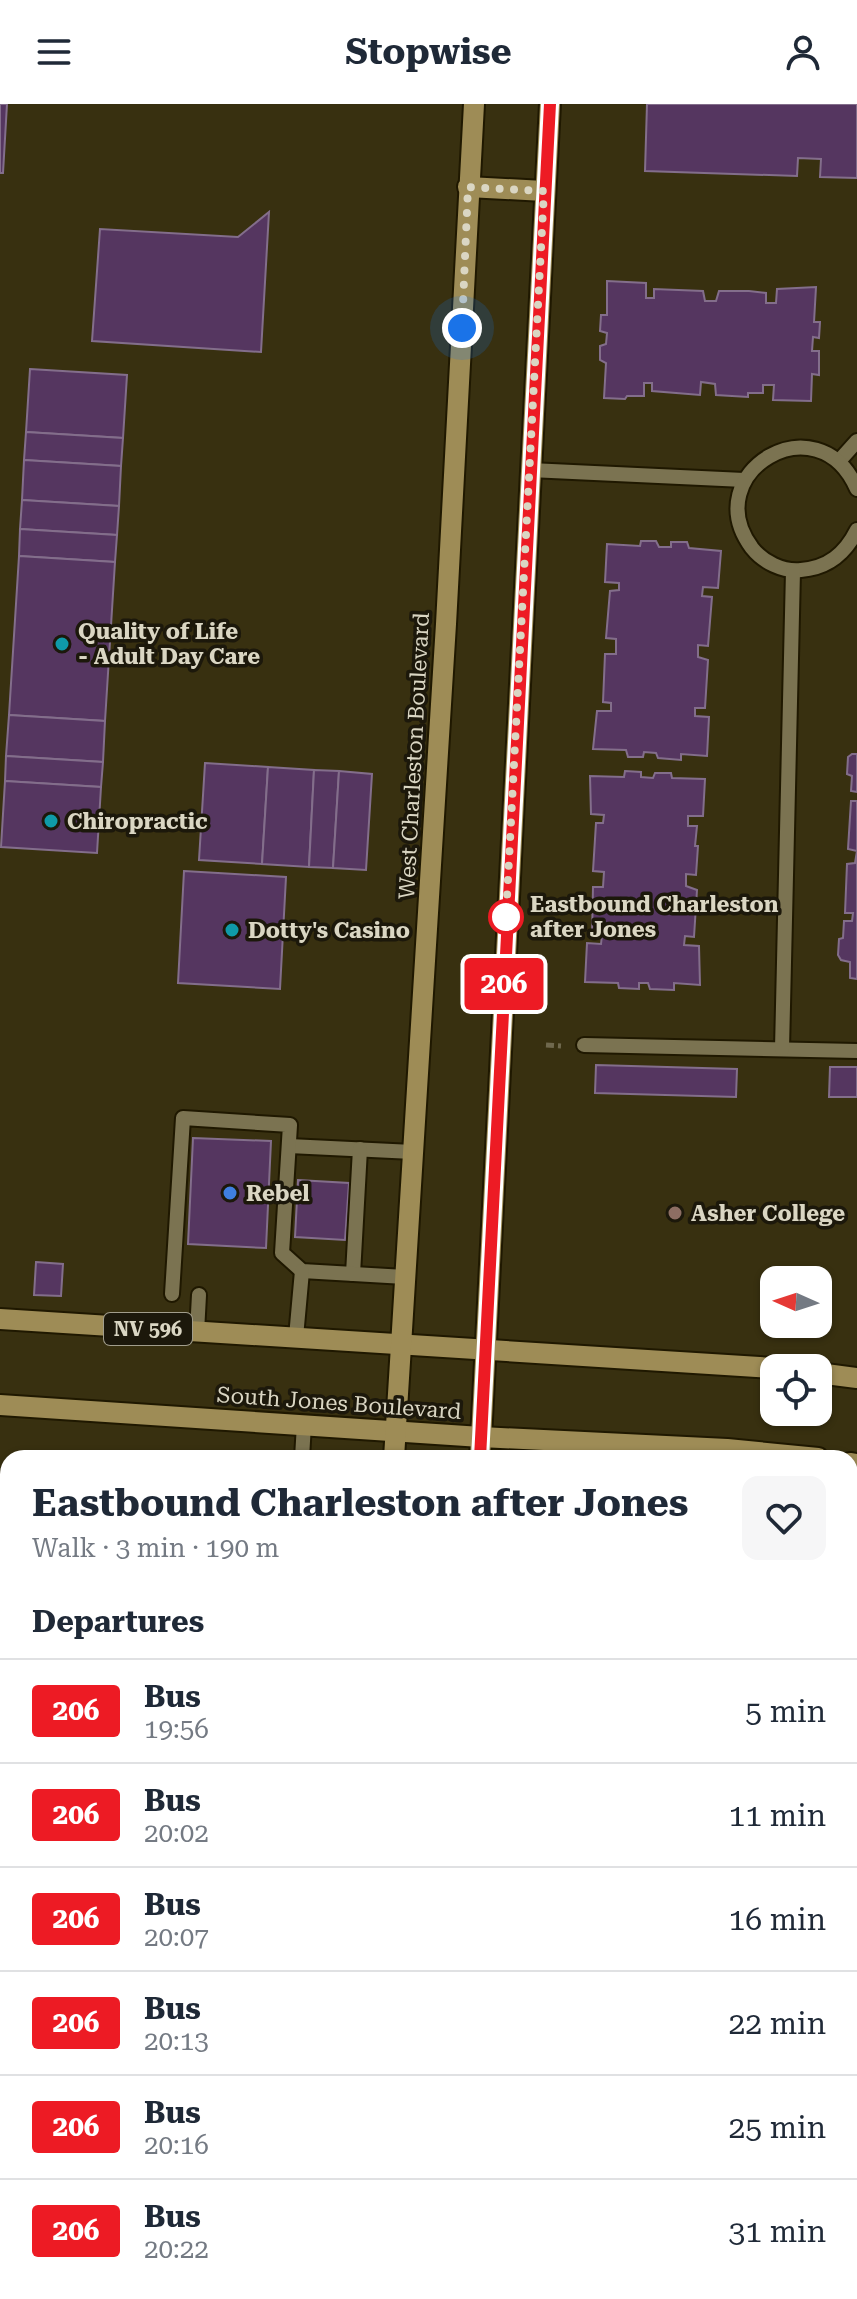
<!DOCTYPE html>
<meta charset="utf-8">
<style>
body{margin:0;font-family:"Roboto Serif",serif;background:#f6f6f7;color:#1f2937;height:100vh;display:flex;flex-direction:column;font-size:30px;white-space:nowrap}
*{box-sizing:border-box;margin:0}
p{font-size:26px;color:#747a83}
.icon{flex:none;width:44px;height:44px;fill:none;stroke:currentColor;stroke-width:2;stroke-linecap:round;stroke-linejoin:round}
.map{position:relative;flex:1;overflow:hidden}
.side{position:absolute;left:0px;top:1346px;width:858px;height:850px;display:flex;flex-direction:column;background:#fff;border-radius:24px 24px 0 0;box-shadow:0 2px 6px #0004}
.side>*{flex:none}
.badge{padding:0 16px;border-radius:6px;font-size:28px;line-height:52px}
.needle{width:52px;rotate:273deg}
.buttons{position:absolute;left:760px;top:1162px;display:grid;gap:16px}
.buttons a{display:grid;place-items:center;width:72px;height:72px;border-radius:16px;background:#fff;box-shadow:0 2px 6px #0004;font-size:40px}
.you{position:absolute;width:40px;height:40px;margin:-20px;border:6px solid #fff;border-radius:50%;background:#1a73e8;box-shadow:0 0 0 12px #1a73e833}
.map>.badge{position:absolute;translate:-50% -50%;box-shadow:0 0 0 4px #fff}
h2{padding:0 32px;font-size:30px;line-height:72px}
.round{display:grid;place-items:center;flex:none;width:84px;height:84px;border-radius:16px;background:#f6f6f7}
.summary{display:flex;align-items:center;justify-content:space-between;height:136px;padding:0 32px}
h1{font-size:38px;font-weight:700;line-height:60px}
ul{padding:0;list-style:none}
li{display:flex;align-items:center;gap:24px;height:104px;padding:0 32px;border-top:2px solid #e0e1e3}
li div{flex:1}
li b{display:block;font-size:30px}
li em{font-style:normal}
li .badge{min-width:88px;font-weight:700;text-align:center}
header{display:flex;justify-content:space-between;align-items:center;height:104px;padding:0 32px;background:#fff;font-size:36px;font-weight:700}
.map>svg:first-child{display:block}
</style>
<header><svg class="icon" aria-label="menu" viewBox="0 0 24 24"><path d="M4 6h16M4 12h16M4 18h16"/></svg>Stopwise<svg class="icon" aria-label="person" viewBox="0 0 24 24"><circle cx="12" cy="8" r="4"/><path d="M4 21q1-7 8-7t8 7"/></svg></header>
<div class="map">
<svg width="857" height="2195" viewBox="0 0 857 2195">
<rect width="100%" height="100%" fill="#383010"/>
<g fill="#553660" stroke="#836e8b" stroke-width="2">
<path d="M 0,0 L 7,0 L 3,69 L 0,69 Z"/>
<path d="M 647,0 L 857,0 L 857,74 L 820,73 L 821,55 L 798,54 L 797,72 L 645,67 Z"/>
<path d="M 269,108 L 261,248 L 92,237 L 100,125 L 238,133 Z"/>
<path d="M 607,177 L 646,179 L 646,194 L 654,194 L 654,185 L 703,187 L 705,197 L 716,197 L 719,187 L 749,187 L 766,189 L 766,199 L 776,199 L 777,185 L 816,183 L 814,218 L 820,218 L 819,234 L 813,233 L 812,247 L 819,247 L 819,271 L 812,270 L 811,297 L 773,296 L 774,281 L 763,281 L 763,289 L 748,289 L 748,293 L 716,291 L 715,280 L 701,278 L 700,291 L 652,287 L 652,279 L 644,279 L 644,292 L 627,292 L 625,295 L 604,294 L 606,259 L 600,256 L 600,242 L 606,240 L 607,229 L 600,227 L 601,211 L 607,211 Z"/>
<path d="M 30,265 L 127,271 L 123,334 L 26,328 Z"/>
<path d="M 26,328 L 123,334 L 121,362 L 24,356 Z"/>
<path d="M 24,356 L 121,362 L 119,402 L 22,396 Z"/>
<path d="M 22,396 L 119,402 L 117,431 L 20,425 Z"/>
<path d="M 20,425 L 117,431 L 115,458 L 19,452 Z"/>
<path d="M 641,437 L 656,437 L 659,443 L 671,443 L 671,438 L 687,438 L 689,444 L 721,447 L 718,484 L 703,483 L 702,492 L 712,493 L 708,542 L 698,541 L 698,553 L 708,556 L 705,604 L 695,604 L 695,612 L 709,613 L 707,652 L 681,650 L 681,656 L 658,654 L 656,649 L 644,648 L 643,653 L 628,653 L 626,646 L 593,645 L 597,607 L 611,607 L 611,599 L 603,598 L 605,550 L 616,550 L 616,535 L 606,534 L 610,487 L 619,486 L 619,479 L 605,478 L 607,440 L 640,442 Z"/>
<path d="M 19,452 L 115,458 L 105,617 L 9,611 Z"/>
<path d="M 9,611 L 105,617 L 103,658 L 6,652 Z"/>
<path d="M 852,650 L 857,650 L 857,688 L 851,687 L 852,672 L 847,670 L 848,653 Z"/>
<path d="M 6,652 L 103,658 L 101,683 L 5,677 Z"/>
<path d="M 205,659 L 268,663 L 262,760 L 199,756 Z"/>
<path d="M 268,663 L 314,666 L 309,763 L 262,760 Z"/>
<path d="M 314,666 L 339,667 L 333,764 L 309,763 Z"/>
<path d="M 339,667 L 372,670 L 366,766 L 333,764 Z"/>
<path d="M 625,667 L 641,668 L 641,673 L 653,674 L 655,669 L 671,669 L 672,674 L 705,675 L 703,712 L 688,712 L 688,722 L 697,722 L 695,742 L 698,742 L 696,771 L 686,770 L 686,782 L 697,786 L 694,833 L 685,832 L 684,841 L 699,842 L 700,881 L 674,879 L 674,886 L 650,885 L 648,879 L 639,879 L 639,885 L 619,884 L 618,879 L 585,878 L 587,839 L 601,840 L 602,831 L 592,831 L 593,783 L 603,783 L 604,768 L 593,767 L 596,719 L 603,719 L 604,711 L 591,710 L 590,672 L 624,673 Z"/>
<path d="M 5,677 L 101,683 L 97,749 L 1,743 Z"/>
<path d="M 851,697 L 857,697 L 857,875 L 850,874 L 850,858 L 841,856 L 838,851 L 839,835 L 843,834 L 844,817 L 852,817 L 853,809 L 845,809 L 847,760 L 855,759 L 857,747 L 848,745 Z"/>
<path d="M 184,767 L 286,773 L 280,885 L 178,879 Z"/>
<path d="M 596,961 L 737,965 L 736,993 L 595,989 Z"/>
<path d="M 830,963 L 857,963 L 857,993 L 829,993 Z"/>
<path d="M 193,1034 L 271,1037 L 266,1144 L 188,1140 Z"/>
<path d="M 298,1076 L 349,1079 L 345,1136 L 295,1133 Z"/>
<path d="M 36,1158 L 63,1160 L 61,1192 L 34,1191 Z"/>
<path d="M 0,1445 L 8,1446 L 8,1539 L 0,1539 Z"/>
<path d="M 854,1860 L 857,1860 L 857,2108 L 850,2105 L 850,2059 L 853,2059 L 854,2052 L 850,2052 L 850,2020 L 853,2020 L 853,2015 L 850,2014 Z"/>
<path d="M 3,2067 L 8,2067 L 8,2112 L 0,2111 Z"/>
</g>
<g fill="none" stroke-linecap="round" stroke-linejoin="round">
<g stroke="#1f1800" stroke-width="18">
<g id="lane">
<path d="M 839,357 L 857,337"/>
<path d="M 530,366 L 744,376"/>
<path d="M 857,385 C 818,295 696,369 752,444 C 763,458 783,468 801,466 C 828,464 845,450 857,426"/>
<path d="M 584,941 L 857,947"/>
<path d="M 782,945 L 793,467"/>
<path d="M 289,1042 L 413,1048"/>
<path d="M 353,1170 L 360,1045"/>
<path d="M 172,1190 L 183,1014 L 290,1021 L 282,1149 L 302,1167 L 405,1173"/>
<path d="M 197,1228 L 199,1191"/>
<path d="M 296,1233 L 302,1167"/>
<path d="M 302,1354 L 304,1320"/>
</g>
</g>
<g stroke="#1f1800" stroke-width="24">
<path id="street" d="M 0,1996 L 8,1997"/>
</g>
<g stroke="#1f1800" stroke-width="24">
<g id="primary">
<path d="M 468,83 L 544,87"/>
<path d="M 0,1215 L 774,1264"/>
<path d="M 818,1269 L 857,1274"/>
<path d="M 0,1301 L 481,1333 L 727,1345 L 818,1354"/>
<path d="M 394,1354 L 446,520 L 474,0"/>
<path d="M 480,1354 L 550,0"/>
<path d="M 850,1359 L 857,1360"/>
<path d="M 356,2195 L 356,2188"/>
<path d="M 430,2195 L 430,2188"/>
</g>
</g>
<path stroke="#6f684d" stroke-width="5" stroke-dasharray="8 4" stroke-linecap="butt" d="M 546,941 L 561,942"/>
<use href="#lane" stroke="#7b7351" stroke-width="14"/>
<use href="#street" stroke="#7b7351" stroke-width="20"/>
<use href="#primary" stroke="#9e8c56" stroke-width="20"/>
</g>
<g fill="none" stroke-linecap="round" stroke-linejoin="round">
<g stroke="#fff" stroke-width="18">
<path id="line" d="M 480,1354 L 550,0"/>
</g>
<use href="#line" stroke="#ed1b24" stroke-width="12"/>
<path stroke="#dad6c3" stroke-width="8" stroke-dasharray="0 14.4" d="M 462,224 L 468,83 L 544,87 L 506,813"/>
</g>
<g fill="#0f9aa8" stroke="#1c180b" stroke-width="3">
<circle cx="62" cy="540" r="8"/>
<circle cx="51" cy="717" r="8"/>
<circle cx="232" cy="826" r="8"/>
</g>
<circle fill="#fff" stroke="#ed1b24" stroke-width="4" cx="506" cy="813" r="16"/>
<circle fill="#3f7fe0" stroke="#1c180b" stroke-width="3" cx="230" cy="1089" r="8"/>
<circle fill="#8d6e63" stroke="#1c180b" stroke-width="3" cx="675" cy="1109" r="8"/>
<g text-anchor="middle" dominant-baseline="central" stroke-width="7" stroke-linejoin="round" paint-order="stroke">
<rect fill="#1c180b" stroke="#a19d8c" stroke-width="2" x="104" y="1209" width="88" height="32" rx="6"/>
<g font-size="20" font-weight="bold" fill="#dad6c3">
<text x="148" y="1225">NV 596</text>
</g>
<g font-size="22" font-weight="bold" fill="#dad6c3" stroke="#1c180b" text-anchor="start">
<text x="78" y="527">Quality of Life<tspan x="78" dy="25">- Adult Day Care</tspan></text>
<text x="67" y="717">Chiropractic</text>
<text x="248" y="826">Dotty's Casino</text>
<text x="246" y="1089">Rebel</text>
<text x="691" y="1109">Asher College</text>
</g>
<g font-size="22" fill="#dad6c3" stroke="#1c180b">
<text transform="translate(414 652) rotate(-87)">West Charleston Boulevard</text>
<text transform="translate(339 1299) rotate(4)">South Jones Boulevard</text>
</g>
<g font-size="22" font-weight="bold" fill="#dad6c3" stroke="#1c180b" text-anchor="start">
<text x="530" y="800">Eastbound Charleston<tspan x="530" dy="25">after Jones</tspan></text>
</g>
</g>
</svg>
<div class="buttons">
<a><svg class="needle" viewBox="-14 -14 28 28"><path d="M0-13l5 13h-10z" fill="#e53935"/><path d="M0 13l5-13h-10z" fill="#747a83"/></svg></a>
<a><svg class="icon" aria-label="locate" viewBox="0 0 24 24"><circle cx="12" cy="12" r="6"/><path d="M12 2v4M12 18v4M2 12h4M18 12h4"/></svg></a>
</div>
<div class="you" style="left:462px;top:224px"></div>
<b class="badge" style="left:504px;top:880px;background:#ed1b24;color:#fff">206</b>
<section class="side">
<div class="summary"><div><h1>Eastbound Charleston after Jones</h1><p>Walk · 3 min · 190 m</p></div><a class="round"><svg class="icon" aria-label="heart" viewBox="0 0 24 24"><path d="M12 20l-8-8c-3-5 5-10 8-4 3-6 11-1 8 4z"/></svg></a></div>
<h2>Departures</h2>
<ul>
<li><span class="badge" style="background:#ed1b24;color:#fff">206</span><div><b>Bus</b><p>19:56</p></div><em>5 min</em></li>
<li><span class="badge" style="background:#ed1b24;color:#fff">206</span><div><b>Bus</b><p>20:02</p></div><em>11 min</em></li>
<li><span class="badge" style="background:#ed1b24;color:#fff">206</span><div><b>Bus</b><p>20:07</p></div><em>16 min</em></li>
<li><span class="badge" style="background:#ed1b24;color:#fff">206</span><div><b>Bus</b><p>20:13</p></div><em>22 min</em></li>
<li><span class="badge" style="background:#ed1b24;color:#fff">206</span><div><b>Bus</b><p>20:16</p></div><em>25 min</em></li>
<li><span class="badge" style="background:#ed1b24;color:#fff">206</span><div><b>Bus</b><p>20:22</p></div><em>31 min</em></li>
</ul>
</section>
</div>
